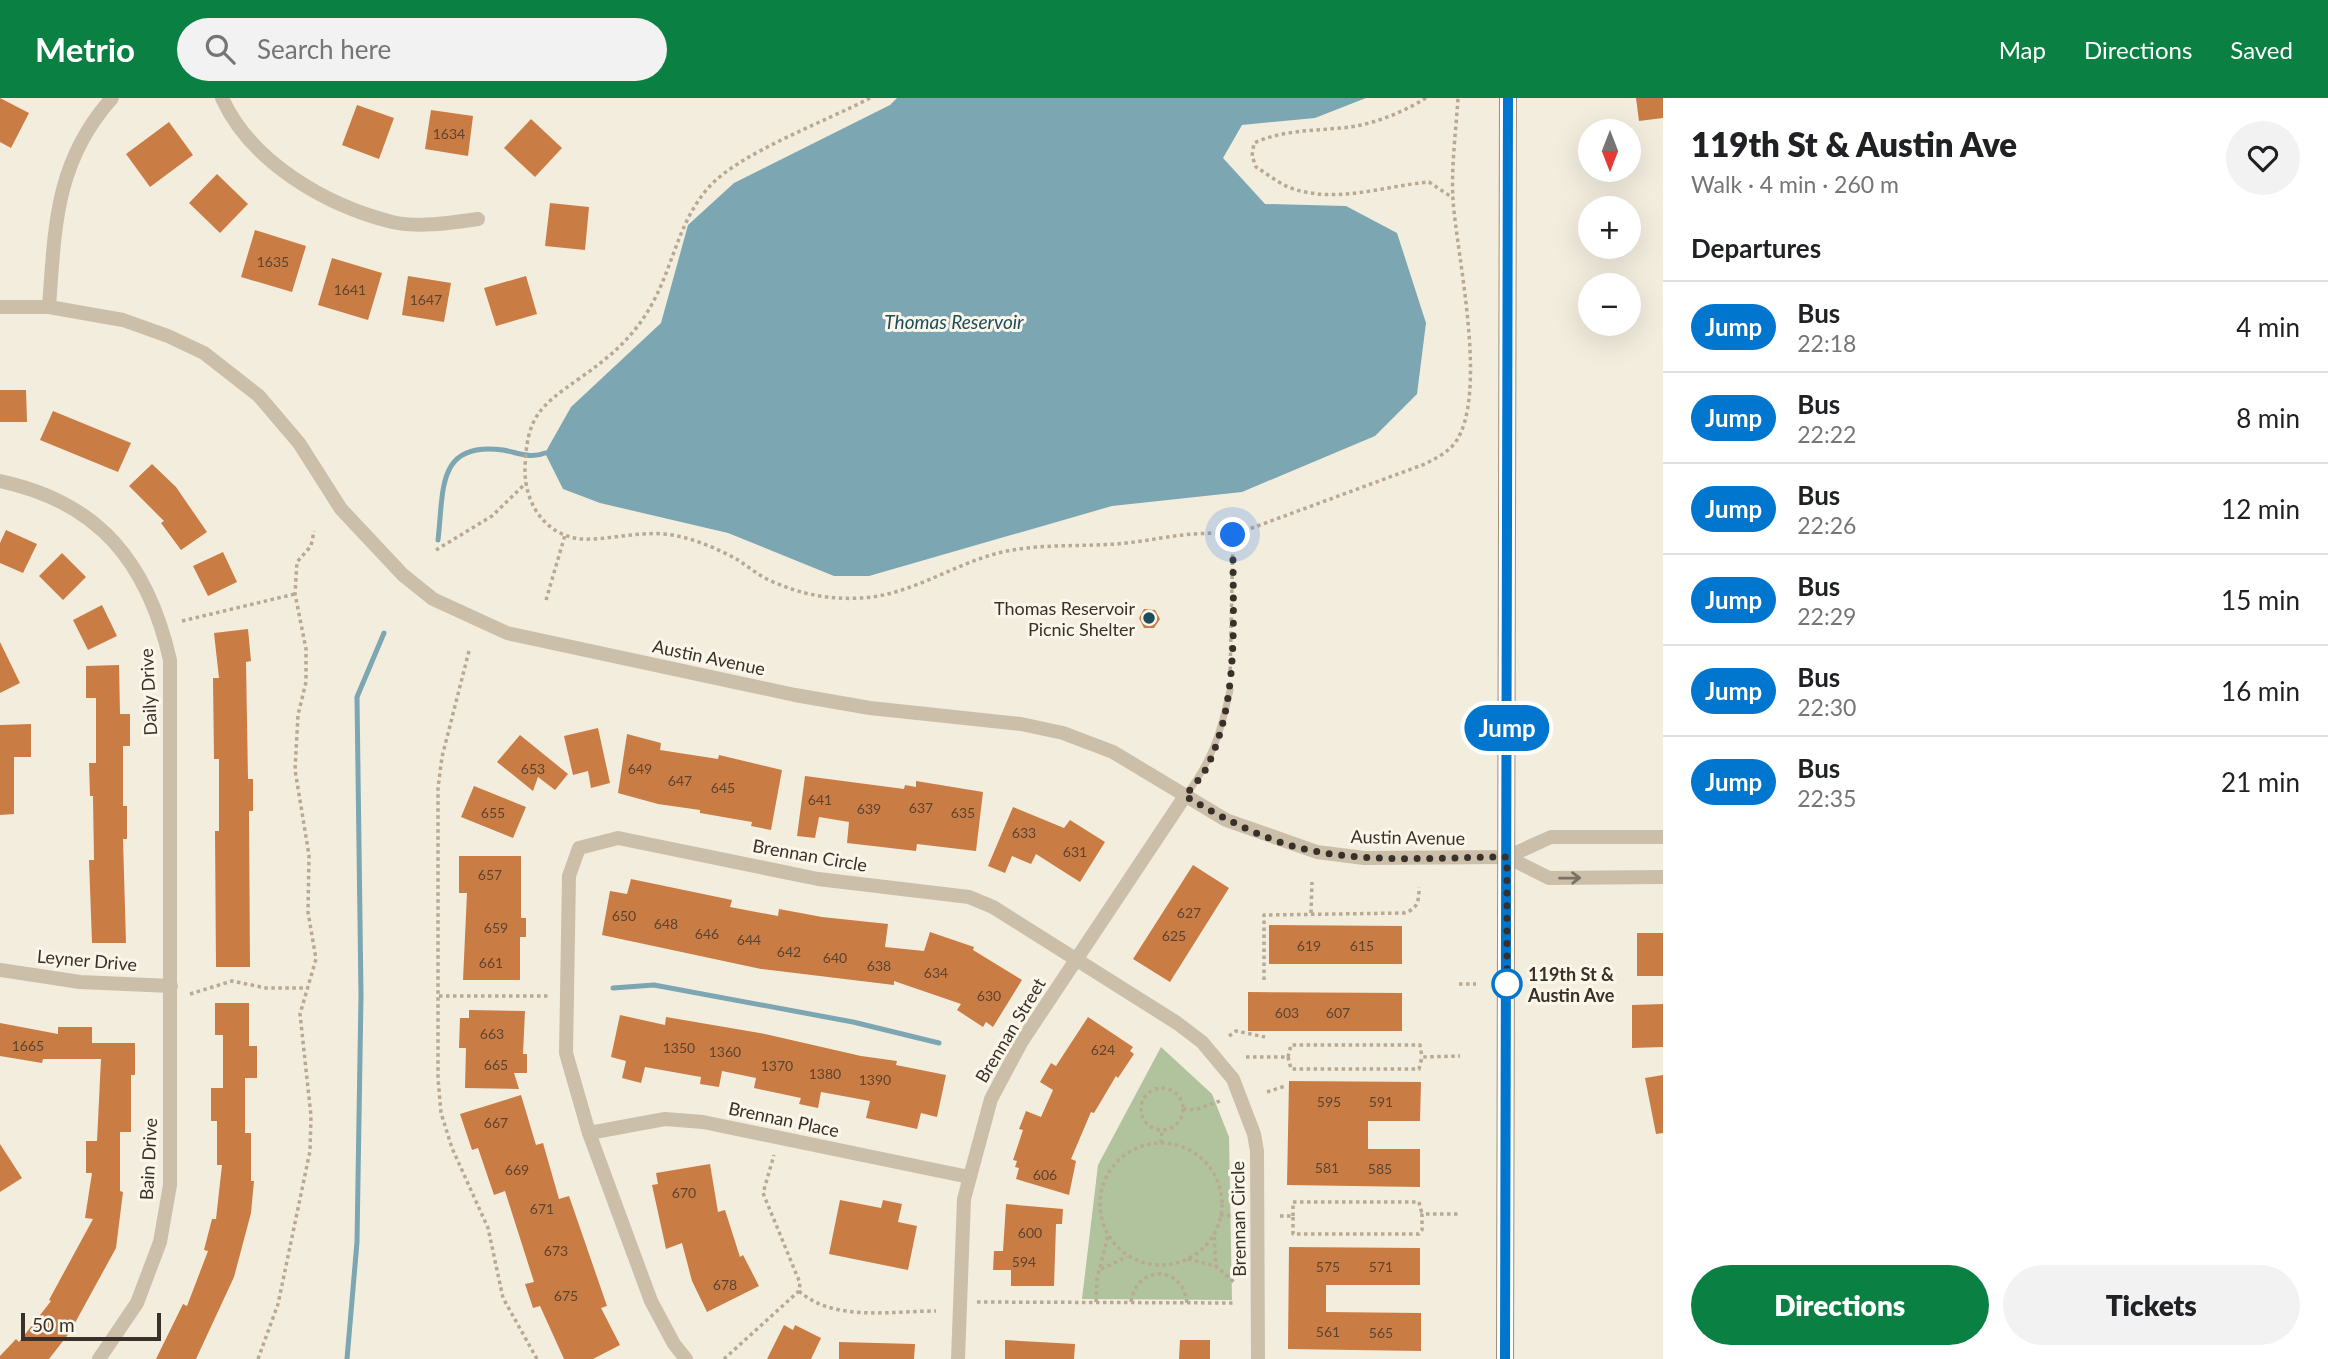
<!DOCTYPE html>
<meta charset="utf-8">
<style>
body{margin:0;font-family:Lato,sans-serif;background:#f2f2f2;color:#202124;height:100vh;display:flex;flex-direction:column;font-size:26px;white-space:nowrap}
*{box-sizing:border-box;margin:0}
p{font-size:23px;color:#757577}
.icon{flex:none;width:38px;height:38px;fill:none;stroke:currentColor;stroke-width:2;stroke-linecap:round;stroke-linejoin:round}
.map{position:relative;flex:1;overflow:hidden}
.panel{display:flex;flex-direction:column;background:#fff;width:665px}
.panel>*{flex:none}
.badge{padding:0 14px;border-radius:23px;font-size:24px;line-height:46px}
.needle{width:46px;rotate:180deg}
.fabs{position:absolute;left:1578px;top:21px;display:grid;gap:14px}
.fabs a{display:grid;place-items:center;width:63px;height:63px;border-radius:50%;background:#fff;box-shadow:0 7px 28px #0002;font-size:35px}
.scale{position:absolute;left:21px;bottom:18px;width:140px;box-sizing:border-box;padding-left:7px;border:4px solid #393129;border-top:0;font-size:19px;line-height:24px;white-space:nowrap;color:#393129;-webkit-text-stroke:5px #fbf6ea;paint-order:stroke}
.you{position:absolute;width:35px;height:35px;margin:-18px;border:5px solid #fff;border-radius:50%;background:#1a73e8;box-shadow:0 0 0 10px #1a73e833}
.map>.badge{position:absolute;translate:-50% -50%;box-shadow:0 0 0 4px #fff}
h2{padding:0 28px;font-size:26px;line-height:63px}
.round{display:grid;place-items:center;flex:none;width:74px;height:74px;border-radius:37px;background:#f2f2f2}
.summary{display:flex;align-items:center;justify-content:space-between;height:119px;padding:0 28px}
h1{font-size:33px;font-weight:800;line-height:52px}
.action{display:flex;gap:14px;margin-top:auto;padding:14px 28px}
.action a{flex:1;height:80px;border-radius:42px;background:#0b8043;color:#fff;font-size:28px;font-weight:800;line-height:80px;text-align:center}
.action a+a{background:#f2f2f2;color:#202124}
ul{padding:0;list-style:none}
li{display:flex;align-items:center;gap:21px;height:91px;padding:0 28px;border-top:2px solid #e0e0e0}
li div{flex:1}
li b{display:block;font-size:26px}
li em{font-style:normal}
li .badge{min-width:77px;font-weight:700;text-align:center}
header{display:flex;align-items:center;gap:42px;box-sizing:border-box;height:98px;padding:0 35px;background:#0b8043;color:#fff}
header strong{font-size:33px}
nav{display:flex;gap:38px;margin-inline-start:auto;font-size:24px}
.search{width:490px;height:63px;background:#f2f2f2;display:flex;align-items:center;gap:18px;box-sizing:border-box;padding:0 24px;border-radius:38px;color:#757577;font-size:26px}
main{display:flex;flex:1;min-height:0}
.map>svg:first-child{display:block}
</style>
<header>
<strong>Metrio</strong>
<div class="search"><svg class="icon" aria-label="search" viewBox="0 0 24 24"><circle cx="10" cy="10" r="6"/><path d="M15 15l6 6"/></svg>Search here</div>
<nav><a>Map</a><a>Directions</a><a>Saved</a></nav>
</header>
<main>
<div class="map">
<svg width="1663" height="1261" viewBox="0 0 1663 1261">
<rect width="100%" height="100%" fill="#f3edde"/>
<path fill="#b0c39d" d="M 1161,949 L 1212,996 L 1229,1039 L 1232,1202 L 1082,1201 L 1098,1067 Z"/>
<path fill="#7ba6b2" d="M 897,0 L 1366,0 L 1315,20 L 1242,27 L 1223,60 L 1265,106 L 1346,108 L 1397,135 L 1426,225 L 1417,296 L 1375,338 L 1242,394 L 1112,408 L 869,478 L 834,478 L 728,435 L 600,405 L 563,391 L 545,355 L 571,309 L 661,225 L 688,127 L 734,85 L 890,7 Z"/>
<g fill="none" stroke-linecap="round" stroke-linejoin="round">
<g stroke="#7ba6b2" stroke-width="5">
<path d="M 438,442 C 444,392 436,343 503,352 C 519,355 531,361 545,355"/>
<path d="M 613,890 L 654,887 L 853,924 L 939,945"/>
<path d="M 347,1261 L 357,1144 L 361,897 L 357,599 L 384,535"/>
</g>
</g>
<g fill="#ca7c45">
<path d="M 0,0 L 29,15 L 11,50 L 0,44 Z"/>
<path d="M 1636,0 L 1663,0 L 1663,20 L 1639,23 Z"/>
<path d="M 357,7 L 394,20 L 379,61 L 342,47 Z"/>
<path d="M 431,12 L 473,18 L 468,58 L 425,51 Z"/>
<path d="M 531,21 L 562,50 L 535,79 L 504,50 Z"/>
<path d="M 169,24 L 193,57 L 150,89 L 126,56 Z"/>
<path d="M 217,76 L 248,106 L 220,135 L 189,105 Z"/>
<path d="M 550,105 L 589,109 L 585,152 L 545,148 Z"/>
<path d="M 255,132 L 306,148 L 292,194 L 241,179 Z"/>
<path d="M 332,160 L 382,175 L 368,222 L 318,207 Z"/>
<path d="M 408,178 L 451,185 L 444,224 L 402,217 Z"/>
<path d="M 526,178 L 537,216 L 496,228 L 484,190 Z"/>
<path d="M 0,292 L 26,292 L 27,324 L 0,324 Z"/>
<path d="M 53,313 L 131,345 L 118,374 L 40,342 Z"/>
<path d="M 152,366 L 176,389 L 207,434 L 181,452 L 161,425 L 164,423 L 129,388 Z"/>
<path d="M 6,432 L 37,446 L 23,475 L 0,465 L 0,445 Z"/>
<path d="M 223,454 L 237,484 L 208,498 L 193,468 Z"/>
<path d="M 62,455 L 86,479 L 63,502 L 39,478 Z"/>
<path d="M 102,507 L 117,538 L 88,552 L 73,522 Z"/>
<path d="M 1144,511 L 1155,512 L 1160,521 L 1154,530 L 1144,530 L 1139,520 Z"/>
<path d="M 248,531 L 251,563 L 246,564 L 248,681 L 253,681 L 253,713 L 249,713 L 250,869 L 216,869 L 215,733 L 219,733 L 219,661 L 214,661 L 213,580 L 219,580 L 214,535 Z"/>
<path d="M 0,544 L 20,585 L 0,595 Z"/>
<path d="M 119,567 L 120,616 L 130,616 L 130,648 L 123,648 L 123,708 L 127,708 L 127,741 L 123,741 L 126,845 L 92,845 L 89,762 L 94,762 L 93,698 L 90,698 L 89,665 L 96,665 L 96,600 L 86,600 L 86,568 Z"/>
<path d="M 31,626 L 31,659 L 14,659 L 14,716 L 0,717 L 0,627 Z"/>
<path d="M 598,630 L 610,685 L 591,690 L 588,673 L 573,677 L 564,638 Z"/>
<path d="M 627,636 L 661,645 L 660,652 L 718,661 L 719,657 L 782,672 L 771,732 L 751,728 L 752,724 L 700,715 L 700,712 L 658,706 L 618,695 Z"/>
<path d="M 520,637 L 568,676 L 555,692 L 538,679 L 533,693 L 497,664 Z"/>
<path d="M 805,678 L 904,691 L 905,687 L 916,689 L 916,683 L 983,694 L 976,753 L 917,746 L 916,753 L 847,745 L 849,724 L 819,719 L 815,740 L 797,738 Z"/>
<path d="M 474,688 L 526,709 L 513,740 L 461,719 Z"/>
<path d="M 1013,709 L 1064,730 L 1070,722 L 1105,744 L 1080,784 L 1036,756 L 1031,766 L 1012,758 L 1005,775 L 988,768 Z"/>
<path d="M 459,758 L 521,758 L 521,820 L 526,820 L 526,839 L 520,839 L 520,882 L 463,882 L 467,795 L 459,795 Z"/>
<path d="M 1193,767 L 1229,790 L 1170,884 L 1133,861 Z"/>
<path d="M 631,781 L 732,802 L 730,809 L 778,818 L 779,811 L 822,819 L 888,826 L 885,849 L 924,853 L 930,834 L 974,849 L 973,852 L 1022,882 L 993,929 L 986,924 L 983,929 L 957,912 L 961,906 L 894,883 L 894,887 L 761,871 L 602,837 L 610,793 L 627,796 Z"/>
<path d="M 1269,827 L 1402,828 L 1402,866 L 1269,866 Z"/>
<rect x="1637" y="835" width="26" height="43"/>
<path d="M 1248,894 L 1402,895 L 1402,933 L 1248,933 Z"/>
<path d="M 215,905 L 249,905 L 249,948 L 257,948 L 257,980 L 245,980 L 245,1035 L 251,1035 L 251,1083 L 254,1083 L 251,1115 L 234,1179 L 196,1261 L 156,1261 L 183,1206 L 187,1208 L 208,1153 L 204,1152 L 212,1121 L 216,1121 L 222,1067 L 217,1067 L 217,1023 L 211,1023 L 211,990 L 223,990 L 223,937 L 215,937 Z"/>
<path d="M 1663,906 L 1663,949 L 1632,950 L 1632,907 Z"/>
<path d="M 469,912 L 525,913 L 523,956 L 527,956 L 527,975 L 514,975 L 519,991 L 465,990 L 466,950 L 459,950 L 460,920 L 469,920 Z"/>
<path d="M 620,917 L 665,927 L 666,919 L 765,936 L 861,958 L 897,963 L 896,967 L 946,977 L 937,1019 L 921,1015 L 917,1031 L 899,1027 L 866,1020 L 870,1003 L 821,994 L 818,1010 L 799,1006 L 801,1000 L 754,990 L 756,980 L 722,973 L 719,989 L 700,986 L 701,979 L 645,969 L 641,985 L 622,980 L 626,963 L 611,959 Z"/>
<path d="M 1088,919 L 1133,949 L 1130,953 L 1134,956 L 1118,980 L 1116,978 L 1094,1015 L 1091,1014 L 1071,1061 L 1076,1063 L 1069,1097 L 1016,1081 L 1019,1070 L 1015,1069 L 1017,1063 L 1013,1062 L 1023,1032 L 1019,1031 L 1026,1013 L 1041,1019 L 1053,992 L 1040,984 L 1051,965 L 1056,968 Z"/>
<path d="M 0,925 L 58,936 L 58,929 L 92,929 L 92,945 L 135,945 L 135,977 L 131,977 L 131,1034 L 120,1034 L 120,1093 L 123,1094 L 116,1150 L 70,1234 L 49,1261 L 0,1261 L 0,1258 L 16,1241 L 19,1244 L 51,1203 L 49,1202 L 93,1121 L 85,1120 L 92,1075 L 86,1075 L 86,1043 L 97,1043 L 101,961 L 43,961 L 42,965 L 0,958 Z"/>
<path d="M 1663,977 L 1663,1035 L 1656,1036 L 1645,980 Z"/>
<path d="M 1289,983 L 1421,984 L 1420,1023 L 1368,1023 L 1368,1051 L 1420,1051 L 1420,1089 L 1287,1087 Z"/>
<path d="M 521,997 L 536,1047 L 543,1045 L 559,1101 L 569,1098 L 607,1208 L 601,1210 L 620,1247 L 593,1261 L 564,1261 L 540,1208 L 533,1210 L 525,1186 L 534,1184 L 505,1093 L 494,1097 L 478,1050 L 472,1052 L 460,1016 Z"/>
<path d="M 0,1046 L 22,1080 L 0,1094 Z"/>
<path d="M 710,1066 L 718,1114 L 725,1112 L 740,1159 L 743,1157 L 759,1188 L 707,1214 L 692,1183 L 682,1145 L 666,1151 L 652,1087 L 658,1086 L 656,1075 Z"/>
<path d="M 840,1102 L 881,1110 L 883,1102 L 902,1106 L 898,1124 L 917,1128 L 908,1172 L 829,1156 Z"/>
<path d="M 1006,1106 L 1063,1111 L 1062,1126 L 1056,1126 L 1054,1188 L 1011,1188 L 1011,1172 L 993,1172 L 994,1153 L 1003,1153 Z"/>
<path d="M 1289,1149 L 1420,1150 L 1420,1187 L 1326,1187 L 1326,1214 L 1421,1215 L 1421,1253 L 1288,1251 Z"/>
<path d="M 784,1227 L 793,1232 L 795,1227 L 821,1240 L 811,1261 L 767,1261 Z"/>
<path d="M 1005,1242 L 1075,1246 L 1074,1261 L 1005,1261 Z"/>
<path d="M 1180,1242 L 1210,1242 L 1210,1261 L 1179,1261 Z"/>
<path d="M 839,1244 L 915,1246 L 914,1261 L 839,1261 Z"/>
</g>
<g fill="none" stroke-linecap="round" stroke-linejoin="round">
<g stroke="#b8a993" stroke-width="3.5" stroke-dasharray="3.5 3.5" stroke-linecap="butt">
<path d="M 870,0 C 827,23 739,55 709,89 C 678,124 674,166 652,206 C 634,239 610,259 580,280 C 539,309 527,318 525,370 C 524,409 550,444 592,441 C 616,440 639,434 664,436 C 688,438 717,450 738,462 C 749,469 759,478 771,483 C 800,496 829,502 861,500 C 906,498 948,470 991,457 C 1031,445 1075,449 1116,446 C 1155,443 1193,431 1233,437"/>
<path d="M 1426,0 C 1403,14 1377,25 1350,29 C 1318,33 1284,31 1254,45 L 1252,58 L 1256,69 C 1266,75 1277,84 1288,89 C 1334,107 1383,88 1429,84 L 1453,100"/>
<path d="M 436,452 L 492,418 L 526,385"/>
<path d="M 546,502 L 565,437"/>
<path d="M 182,523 L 295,496"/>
<path d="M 469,553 L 442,659 L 438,690 L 438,980 L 441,1015 L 452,1050 L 488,1130 L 503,1200 L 537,1261"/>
<path d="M 1230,579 L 1233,437 L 1425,366 C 1436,360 1447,355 1455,345 C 1489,297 1457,159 1453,102 C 1451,69 1456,33 1458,0"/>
<path d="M 1311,815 L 1312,784"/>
<path d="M 1264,882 L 1264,817 L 1404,815 C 1418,811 1419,803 1419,789"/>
<path d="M 1459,886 L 1476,886"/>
<path d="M 190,896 L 232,883 L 266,890 L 305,890"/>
<path d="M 439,898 L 551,898"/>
<path d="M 1229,938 L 1236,933 L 1265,939"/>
<path d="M 1246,959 L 1288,959 L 1291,971 L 1419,971 L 1422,959 L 1460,958"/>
<path d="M 1288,959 L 1291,947 L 1420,947 L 1422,959"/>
<circle cx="1162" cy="1011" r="21"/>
<path d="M 1267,994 L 1285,988"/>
<path d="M 1183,1011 L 1195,1012 L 1220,1003"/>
<path d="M 1161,1045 L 1162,1032"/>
<circle cx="1161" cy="1106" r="61"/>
<path d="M 1220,1117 L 1234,1118"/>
<path d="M 1280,1118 L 1293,1118 L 1293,1136 L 1419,1136 L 1422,1132 L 1422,1116 L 1459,1116"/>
<path d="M 1293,1118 L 1293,1104 L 1419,1104 L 1422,1116"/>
<path d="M 1214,1139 L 1216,1168 L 1235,1185"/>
<path d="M 1188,1161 L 1216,1168"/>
<path d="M 1101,1171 L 1127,1159"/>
<path d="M 799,1193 C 833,1224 892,1213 936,1213"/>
<path d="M 977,1204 L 1235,1205"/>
<path d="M 1096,1204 L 1097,1181 L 1108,1138"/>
<path d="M 1131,1204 C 1136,1167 1183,1166 1187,1205"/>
<path d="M 258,1261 L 278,1206 L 310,1053 L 311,1018 L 300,916 L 316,861 L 308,814 L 309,757 L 295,672 L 298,617 L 306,584 L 306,551 L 295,496 L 297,464 L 311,448 L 314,433"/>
<path d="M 724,1261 L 799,1193 L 800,1185 L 763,1095 L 774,1057"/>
</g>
<path stroke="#ccbfa9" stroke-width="7" d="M 1185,698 C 1212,663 1221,634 1230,592"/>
<g stroke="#ccbfa9" stroke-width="14">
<path d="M 222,0 C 251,64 325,107 392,124 C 419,130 451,125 478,121"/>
<path d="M 0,209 L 49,209 L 123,222 L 168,238 L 204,255 L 259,298 L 299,345 L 341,411 L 403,477 L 433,501 L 507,535 L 795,597 L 870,610 L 1021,626 L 1063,635 L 1113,654 L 1226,722 L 1317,754 L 1364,760 L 1507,759 L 1551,739 L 1663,739"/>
<path d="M 49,209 C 55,128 55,64 112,0"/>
<path d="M 0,383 C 100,404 148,466 170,562 L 170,1087 L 160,1144 L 137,1205 L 99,1261"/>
<path d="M 1507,759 L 1549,780 L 1663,779"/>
<path d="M 0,872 L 80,884 L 171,888"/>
<path d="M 589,1035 L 665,1021 L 703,1024 L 969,1079"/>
<path d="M 686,1261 L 674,1246 L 651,1203 L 589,1035 L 566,955 L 569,778 L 579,750 L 618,740 L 818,781 L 969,799 L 993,809 L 1177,925 L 1202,944 L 1233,981 L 1254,1036 L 1257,1053 L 1258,1261"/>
<path d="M 958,1261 L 964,1101 L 991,1001 L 1022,943 L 1185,698"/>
</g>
<path stroke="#a08e7a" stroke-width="18" d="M 1505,1261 L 1508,0"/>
</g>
<defs><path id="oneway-shaft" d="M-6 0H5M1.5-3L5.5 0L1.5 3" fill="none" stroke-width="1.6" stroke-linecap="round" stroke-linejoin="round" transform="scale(1.75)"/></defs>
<use stroke="#7b7163" href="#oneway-shaft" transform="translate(1570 780) rotate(-1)"/>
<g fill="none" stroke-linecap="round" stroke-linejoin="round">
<g stroke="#fff" stroke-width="16">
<path id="line" d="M 1505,1261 L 1508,0"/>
</g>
<use href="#line" stroke="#0076ce" stroke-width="10"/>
<path stroke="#393129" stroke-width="7" stroke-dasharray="0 12.6" d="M 1233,437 C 1232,513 1241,597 1208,667 C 1203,678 1193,688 1185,698 C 1226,722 1271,746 1319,754 C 1380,765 1445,759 1507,759 L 1507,886"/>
</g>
<circle fill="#1d4d5c" stroke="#fbf6ea" stroke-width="2.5" cx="1149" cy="520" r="7"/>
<circle fill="#fff" stroke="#0076ce" stroke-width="3.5" cx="1507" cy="886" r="14"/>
<g text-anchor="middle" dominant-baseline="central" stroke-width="6" stroke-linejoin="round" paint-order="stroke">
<g font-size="14" fill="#5d4430">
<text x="449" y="35">1634</text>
<text x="273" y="163">1635</text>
<text x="350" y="191">1641</text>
<text x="426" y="201">1647</text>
<text x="533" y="670">653</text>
<text x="640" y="670">649</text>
<text x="680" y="682">647</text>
<text x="723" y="689">645</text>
<text x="820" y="701">641</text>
<text x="921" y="709">637</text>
<text x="869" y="710">639</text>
<text x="493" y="714">655</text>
<text x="963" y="714">635</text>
<text x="1024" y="734">633</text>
<text x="1075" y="753">631</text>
<text x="490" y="776">657</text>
<text x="1189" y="814">627</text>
<text x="624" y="817">650</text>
<text x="666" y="825">648</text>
<text x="496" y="829">659</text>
<text x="707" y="835">646</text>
<text x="1174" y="837">625</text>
<text x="749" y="841">644</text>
<text x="1309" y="847">619</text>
<text x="1362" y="847">615</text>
<text x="789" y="853">642</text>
<text x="835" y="859">640</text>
<text x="491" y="864">661</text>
<text x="879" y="867">638</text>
<text x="936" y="874">634</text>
<text x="989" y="897">630</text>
<text x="1287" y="914">603</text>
<text x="1338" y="914">607</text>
<text x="492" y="935">663</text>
<text x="28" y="947">1665</text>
<text x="679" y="949">1350</text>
<text x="1103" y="951">624</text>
<text x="725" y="953">1360</text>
<text x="496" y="966">665</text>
<text x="777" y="967">1370</text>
<text x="825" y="975">1380</text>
<text x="875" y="981">1390</text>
<text x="1329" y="1003">595</text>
<text x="1381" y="1003">591</text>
<text x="496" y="1024">667</text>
<text x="1327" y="1069">581</text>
<text x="1380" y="1070">585</text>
<text x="517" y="1071">669</text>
<text x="1045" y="1076">606</text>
<text x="684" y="1094">670</text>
<text x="542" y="1110">671</text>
<text x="1030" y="1134">600</text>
<text x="556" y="1152">673</text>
<text x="1024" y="1163">594</text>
<text x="1328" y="1168">575</text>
<text x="1381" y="1168">571</text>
<text x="725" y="1186">678</text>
<text x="566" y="1197">675</text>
<text x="1328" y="1233">561</text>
<text x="1381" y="1234">565</text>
</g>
<g font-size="18" fill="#393129" stroke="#fbf6ea" text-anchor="end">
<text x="1135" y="510">Thomas Reservoir<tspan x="1135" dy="21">Picnic Shelter</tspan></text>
</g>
<g font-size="18" fill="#393129" stroke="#fbf6ea">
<text transform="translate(709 559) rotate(12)">Austin Avenue</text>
<text transform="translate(148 594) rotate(-93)">Daily Drive</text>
<text transform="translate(1408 739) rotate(1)">Austin Avenue</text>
<text transform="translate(810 757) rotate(10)">Brennan Circle</text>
<text transform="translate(87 862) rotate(5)">Leyner Drive</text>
<text transform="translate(1010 932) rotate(-59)">Brennan Street</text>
<text transform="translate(784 1021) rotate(12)">Brennan Place</text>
<text transform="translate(148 1061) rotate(-87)">Bain Drive</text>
<text transform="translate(1238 1121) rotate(-91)">Brennan Circle</text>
</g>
<g font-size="18" font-weight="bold" fill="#393129" stroke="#fbf6ea" text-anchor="start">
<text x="1528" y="876">119th St &amp;<tspan x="1528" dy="21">Austin Ave</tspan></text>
</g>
<g font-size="19" font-style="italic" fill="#1d4d5c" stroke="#fbf6ea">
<text x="954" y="223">Thomas Reservoir</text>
</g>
</g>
</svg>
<div class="fabs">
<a><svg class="needle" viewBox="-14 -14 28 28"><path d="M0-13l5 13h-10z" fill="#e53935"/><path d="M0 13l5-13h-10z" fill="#757577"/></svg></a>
<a>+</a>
<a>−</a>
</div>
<div class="scale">50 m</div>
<div class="you" style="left:1233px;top:437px"></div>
<b class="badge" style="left:1507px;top:630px;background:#0076ce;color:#fff">Jump</b>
</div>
<section class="panel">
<div class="summary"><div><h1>119th St &amp; Austin Ave</h1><p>Walk · 4 min · 260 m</p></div><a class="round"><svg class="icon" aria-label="heart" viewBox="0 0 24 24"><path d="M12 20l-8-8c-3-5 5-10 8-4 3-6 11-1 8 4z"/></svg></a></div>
<h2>Departures</h2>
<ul>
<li><span class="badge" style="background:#0076ce;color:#fff">Jump</span><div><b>Bus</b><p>22:18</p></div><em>4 min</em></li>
<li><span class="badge" style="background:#0076ce;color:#fff">Jump</span><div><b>Bus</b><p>22:22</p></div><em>8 min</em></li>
<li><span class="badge" style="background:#0076ce;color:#fff">Jump</span><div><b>Bus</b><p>22:26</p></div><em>12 min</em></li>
<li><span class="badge" style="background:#0076ce;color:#fff">Jump</span><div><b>Bus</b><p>22:29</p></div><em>15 min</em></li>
<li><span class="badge" style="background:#0076ce;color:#fff">Jump</span><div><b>Bus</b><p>22:30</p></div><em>16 min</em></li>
<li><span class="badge" style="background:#0076ce;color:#fff">Jump</span><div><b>Bus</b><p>22:35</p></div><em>21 min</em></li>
</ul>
<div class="action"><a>Directions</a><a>Tickets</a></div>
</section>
</main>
